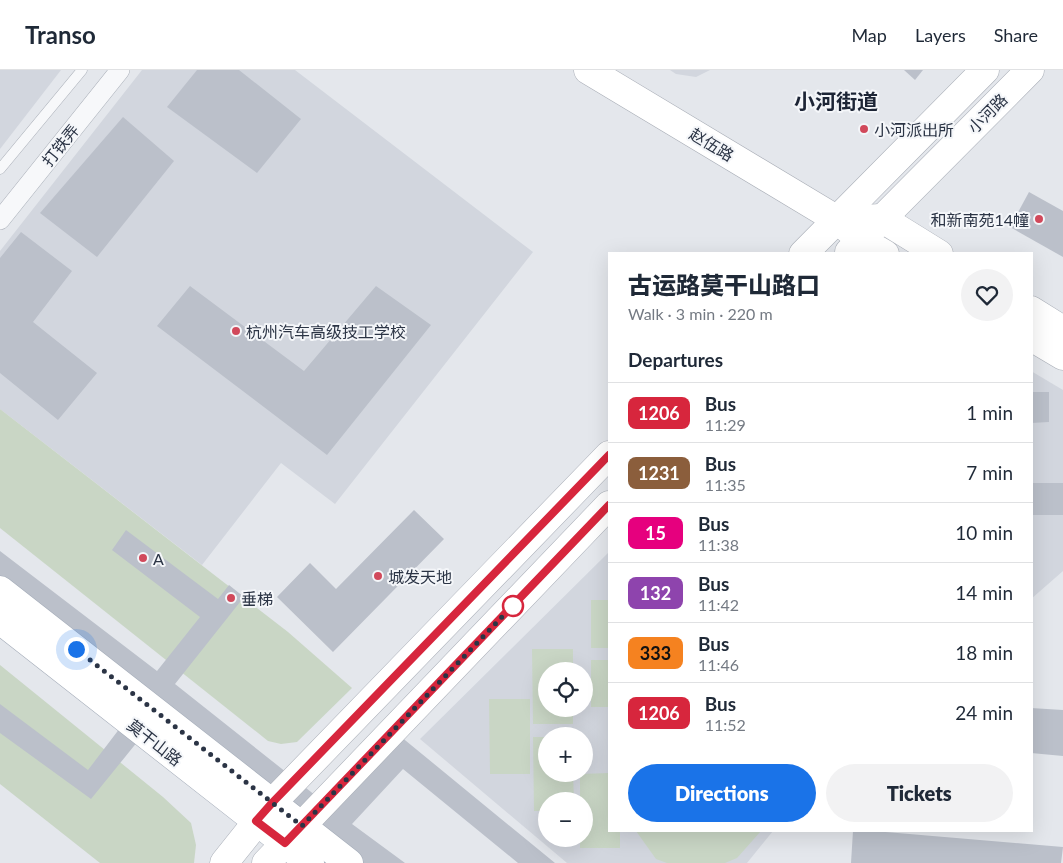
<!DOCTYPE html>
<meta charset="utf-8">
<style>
body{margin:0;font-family:Lato,"Noto Sans SC",sans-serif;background:#f2f2f3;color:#1f2937;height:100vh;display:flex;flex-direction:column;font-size:19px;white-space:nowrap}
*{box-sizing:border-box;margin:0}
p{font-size:16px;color:#747a83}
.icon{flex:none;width:28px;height:28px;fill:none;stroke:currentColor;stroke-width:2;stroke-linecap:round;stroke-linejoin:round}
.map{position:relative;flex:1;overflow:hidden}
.drawer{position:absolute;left:608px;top:182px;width:425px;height:580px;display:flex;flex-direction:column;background:#fff;border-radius:0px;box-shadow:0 5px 20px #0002}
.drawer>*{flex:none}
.badge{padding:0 10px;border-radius:8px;font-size:18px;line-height:32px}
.buttons{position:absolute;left:538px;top:592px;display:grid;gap:10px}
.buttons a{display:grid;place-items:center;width:55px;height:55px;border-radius:50%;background:#fff;box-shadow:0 5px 20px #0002;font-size:25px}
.you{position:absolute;width:25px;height:25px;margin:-12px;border:4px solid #fff;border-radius:50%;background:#1a73e8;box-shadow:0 0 0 8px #1a73e833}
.map>.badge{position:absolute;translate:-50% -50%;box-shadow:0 0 0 2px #fff}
h2{padding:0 20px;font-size:19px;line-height:45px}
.round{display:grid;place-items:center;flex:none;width:52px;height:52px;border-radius:26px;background:#f2f2f3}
.summary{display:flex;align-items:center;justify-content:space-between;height:85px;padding:0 20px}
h1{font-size:24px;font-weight:800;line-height:38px}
.cta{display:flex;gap:10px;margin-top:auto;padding:10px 20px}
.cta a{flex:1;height:58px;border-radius:30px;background:#1a73e8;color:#fff;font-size:20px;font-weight:800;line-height:58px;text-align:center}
.cta a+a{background:#f2f2f3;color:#1f2937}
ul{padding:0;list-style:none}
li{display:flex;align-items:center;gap:15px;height:60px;padding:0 20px;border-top:1px solid #e0e1e3}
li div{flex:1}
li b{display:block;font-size:19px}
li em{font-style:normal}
li .badge{min-width:55px;font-weight:700;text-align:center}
header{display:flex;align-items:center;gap:30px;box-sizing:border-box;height:70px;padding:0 25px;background:#fff;border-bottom:1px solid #e0e1e3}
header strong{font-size:24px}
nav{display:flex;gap:28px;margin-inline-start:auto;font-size:18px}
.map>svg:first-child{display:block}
</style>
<header>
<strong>Transo</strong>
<nav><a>Map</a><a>Layers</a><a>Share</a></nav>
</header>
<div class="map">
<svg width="1063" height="793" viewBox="0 0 1063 793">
<rect width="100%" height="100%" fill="#e4e7ec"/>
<g fill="#d2d6de" fill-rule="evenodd">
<path d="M 0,0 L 61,0 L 0,79 Z"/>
<path d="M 142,0 L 295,0 L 533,182 L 335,434 L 281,393 L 202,495 L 0,339 L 0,181 Z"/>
<path d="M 670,0 L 710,0 L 696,7 L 676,4 Z"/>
<path d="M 1031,301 L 1063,320 L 1063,501 L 1031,529 Z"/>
<path d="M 609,482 L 609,761 L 773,761 L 747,793 L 567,793 L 420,669 ZM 546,601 L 584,601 L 584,639 L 546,639 ZM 546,666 L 584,666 L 584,704 L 546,704 ZM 546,731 L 584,731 L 584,769 L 546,769 Z"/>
</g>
<g fill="#c9d6c5">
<path d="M 0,339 L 288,562 L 352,618 L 297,672 L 281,674 L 268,671 L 0,458 Z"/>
<rect x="591" y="530" width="18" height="48"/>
<path d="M 532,579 L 573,579 L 573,601 L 546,601 L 546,639 L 573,639 L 573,654 L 533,654 Z"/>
<rect x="591" y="590" width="18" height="47"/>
<path d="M 0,595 L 163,727 L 191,753 L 196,775 L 194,793 L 100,793 L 0,714 Z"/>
<path d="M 489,629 L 530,629 L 530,704 L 490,704 Z"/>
<path d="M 533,667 L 546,667 L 546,704 L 573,704 L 574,731 L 546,731 L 546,741 L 534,741 Z"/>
<path d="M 609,703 L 609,761 L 620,761 L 620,778 L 580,778 L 580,769 L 584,769 L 584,731 L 580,731 L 580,704 Z"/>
<path d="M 636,761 L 761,761 L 737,788 L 725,793 L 667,793 L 656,789 Z"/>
</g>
<g fill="#bbc0ca">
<path d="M 197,0 L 239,0 L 301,49 L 257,103 L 167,37 Z"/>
<path d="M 904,0 L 923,0 L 915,10 Z"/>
<path d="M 123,47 L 174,91 L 97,187 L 40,143 Z"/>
<path d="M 1029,122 L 1063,141 L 1063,187 L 1010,157 Z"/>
<path d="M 21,162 L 72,201 L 33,252 L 97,303 L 58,350 L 0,303 L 0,188 Z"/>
<path d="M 190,216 L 304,301 L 376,216 L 431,255 L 327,385 L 157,256 Z"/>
<path d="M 1031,322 L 1049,322 L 1049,352 L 1031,353 Z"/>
<rect x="1031" y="413" width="32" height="32"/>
<path d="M 414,440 L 444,469 L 333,582 L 277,527 L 310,493 L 336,519 Z"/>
<path d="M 126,460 L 218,529 L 229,515 L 244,527 L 175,614 L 335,741 L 400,666 L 555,793 L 518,793 L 403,699 L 352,754 L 405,793 L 296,793 L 138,671 L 91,729 L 0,663 L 0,634 L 88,700 L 120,658 L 0,566 L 0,481 L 157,601 L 200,547 L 112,480 Z"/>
<path d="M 1031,638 L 1063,640 L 1063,686 L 1031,683 Z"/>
<path d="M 853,761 L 874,761 L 1063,777 L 1061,793 L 851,793 Z"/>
</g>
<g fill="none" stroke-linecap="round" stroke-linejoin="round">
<g stroke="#a9aeb7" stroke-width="11">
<path id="lane" d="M 0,99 L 82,0"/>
</g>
<g stroke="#a9aeb7" stroke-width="20">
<path id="street" d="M 0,150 L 120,0"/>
</g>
<g stroke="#a9aeb7" stroke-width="29">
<g id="secondary">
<path d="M 588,0 L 836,149 L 861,170 L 885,184"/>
<path d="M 863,149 L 881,148 L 939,184"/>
<path d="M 849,182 L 1030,0"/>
<path d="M 803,184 L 985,0"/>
<path d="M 1031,240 L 1063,260"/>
<path d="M 1031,267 L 1063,286"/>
<path d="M 224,793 L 272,733 L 609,385"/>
<path d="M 266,793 L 609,435"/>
</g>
</g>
<g stroke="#a3abb8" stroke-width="29">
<g id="primary">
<path d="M 0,520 L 349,793"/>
<path d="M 0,550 L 310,793"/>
</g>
</g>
<use href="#lane" stroke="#f7f8fa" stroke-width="10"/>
<use href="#street" stroke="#f7f8fa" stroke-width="19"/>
<use href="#secondary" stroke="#fff" stroke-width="28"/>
<use href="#primary" stroke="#fff" stroke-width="28"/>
</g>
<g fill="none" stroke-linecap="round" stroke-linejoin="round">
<g stroke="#fff" stroke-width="11">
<path id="line" d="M 609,385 L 272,733 L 256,751 L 285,773 L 609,435"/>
</g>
<use href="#line" stroke="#d7263d" stroke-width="8"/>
<path stroke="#2b3445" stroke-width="5" stroke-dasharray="0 9" d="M 76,579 L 302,756 L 519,529 L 513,536"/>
</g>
<g fill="#d1495b" stroke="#f4f6f9" stroke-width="2">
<circle cx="864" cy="59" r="5"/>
<circle cx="1039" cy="149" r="5"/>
<circle cx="236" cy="261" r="5"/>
<circle cx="143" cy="488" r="5"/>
<circle cx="378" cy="506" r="5"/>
<circle cx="231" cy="528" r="5"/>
</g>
<circle fill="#fff" stroke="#d7263d" stroke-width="2.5" cx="513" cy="536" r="10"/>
<g text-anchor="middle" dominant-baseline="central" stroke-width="4" stroke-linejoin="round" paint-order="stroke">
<g font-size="16" fill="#2b3445" stroke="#f4f6f9">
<text transform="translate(987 43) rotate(-45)">小河路</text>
<text transform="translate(712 74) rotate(31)">赵伍路</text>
<text transform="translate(60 75) rotate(-51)">打铁弄</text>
<text transform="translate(155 672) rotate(38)">莫干山路</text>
</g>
<g font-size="16" fill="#2b3445" stroke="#f4f6f9" text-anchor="start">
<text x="874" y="59">小河派出所</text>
<text x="1029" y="149" text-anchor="end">和新南苑14幢</text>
<text x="246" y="261">杭州汽车高级技工学校</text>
<text x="153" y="488">A</text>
<text x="388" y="506">城发天地</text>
<text x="241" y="528">垂梯</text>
</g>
<g font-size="21" font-weight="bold" fill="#1d2536" stroke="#f4f6f9">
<text x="836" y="30">小河街道</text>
</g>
</g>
</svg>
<div class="buttons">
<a><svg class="icon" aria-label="locate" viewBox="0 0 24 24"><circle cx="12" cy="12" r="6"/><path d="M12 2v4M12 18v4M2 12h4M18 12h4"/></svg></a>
<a>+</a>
<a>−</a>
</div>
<div class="you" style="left:76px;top:579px"></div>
<section class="drawer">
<div class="summary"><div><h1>古运路莫干山路口</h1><p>Walk · 3 min · 220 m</p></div><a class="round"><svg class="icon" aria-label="heart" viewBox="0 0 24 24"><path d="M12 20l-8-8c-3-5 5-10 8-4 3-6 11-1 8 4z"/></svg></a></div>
<h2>Departures</h2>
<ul>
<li><span class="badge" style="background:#d7263d;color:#fff">1206</span><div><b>Bus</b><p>11:29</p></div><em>1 min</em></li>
<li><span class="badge" style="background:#8b5e3c;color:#fff">1231</span><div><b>Bus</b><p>11:35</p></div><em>7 min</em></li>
<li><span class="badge" style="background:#e6007e;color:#fff">15</span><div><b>Bus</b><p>11:38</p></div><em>10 min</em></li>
<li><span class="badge" style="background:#8e44ad;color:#fff">132</span><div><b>Bus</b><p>11:42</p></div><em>14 min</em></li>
<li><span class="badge" style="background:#f58220;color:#111">333</span><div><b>Bus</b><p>11:46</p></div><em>18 min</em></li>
<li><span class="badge" style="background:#d7263d;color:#fff">1206</span><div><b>Bus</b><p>11:52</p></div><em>24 min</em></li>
</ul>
<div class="cta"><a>Directions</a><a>Tickets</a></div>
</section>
</div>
